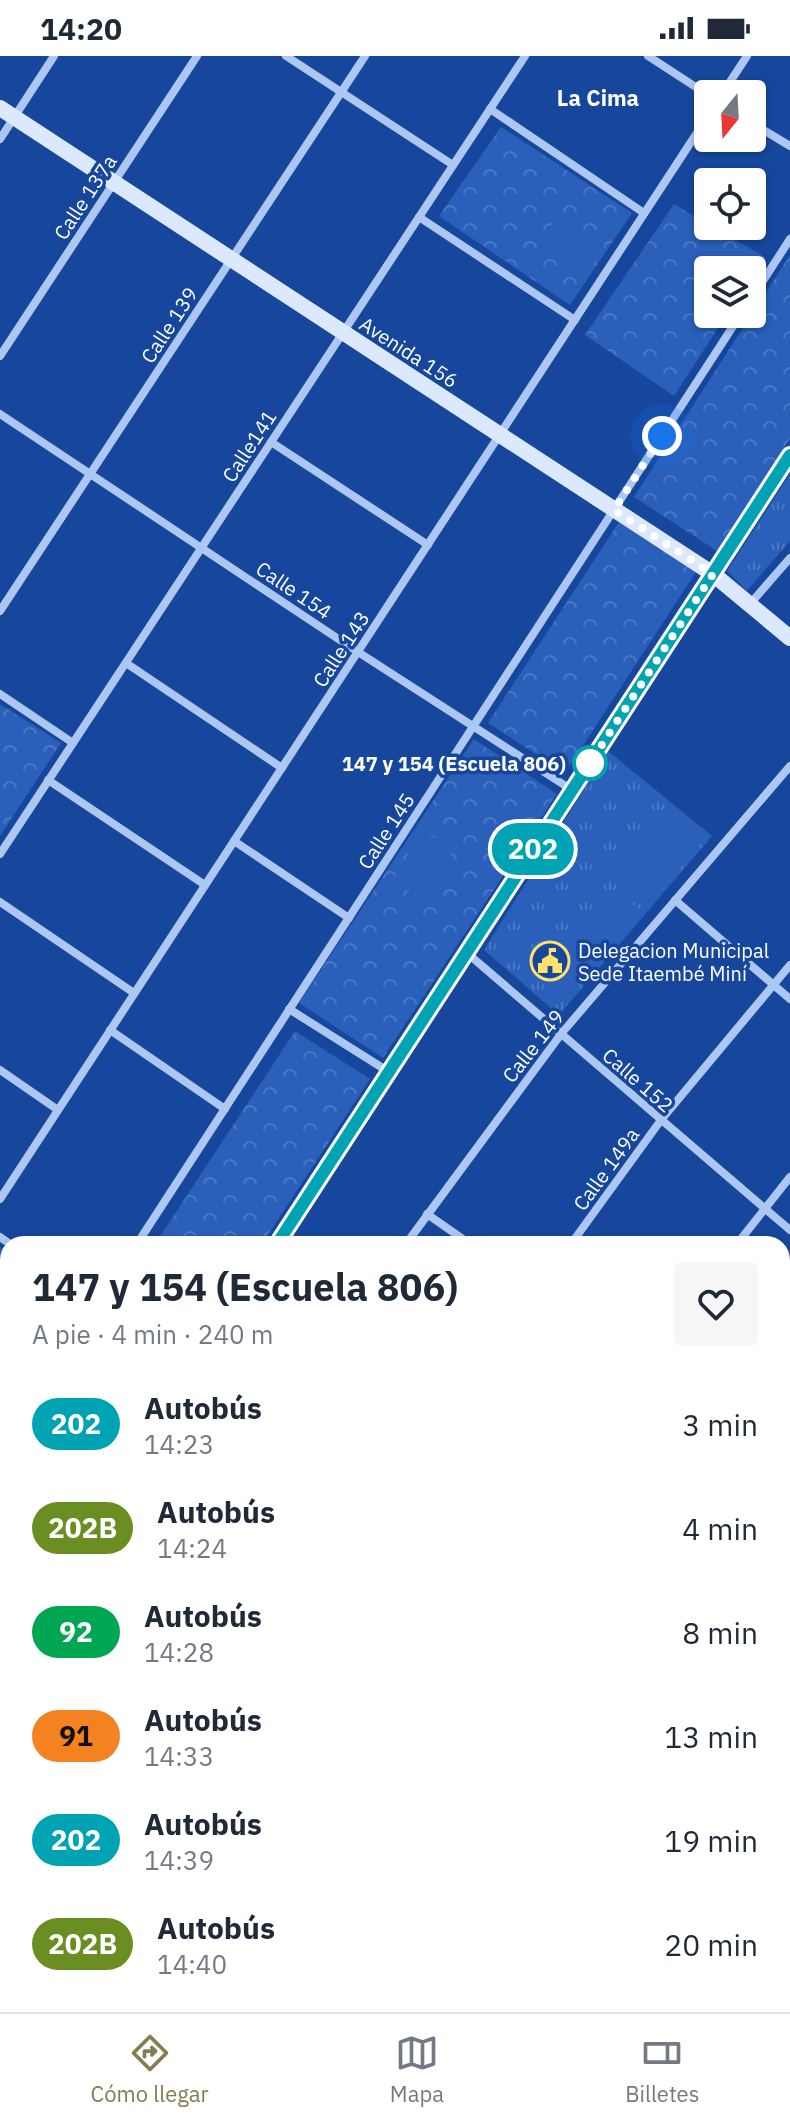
<!DOCTYPE html>
<html lang="es">
<meta charset="utf-8">
<style>
body{margin:0;font-family:"IBM Plex Sans",sans-serif;background:#f6f6f7;color:#1f2937;height:100vh;display:flex;flex-direction:column;font-size:30px;white-space:nowrap}
*{box-sizing:border-box;margin:0}
p{font-size:26px;color:#747a83}
.icon{flex:none;width:44px;height:44px;fill:none;stroke:currentColor;stroke-width:2;stroke-linecap:round;stroke-linejoin:round}
.map{position:relative;flex:1;overflow:hidden}
.panel{position:absolute;left:0px;top:1180px;width:790px;height:776px;display:flex;flex-direction:column;background:#fff;border-radius:24px 24px 0 0;box-shadow:0 2px 6px #0004}
.panel>*{flex:none}
.badge{padding:0 16px;border-radius:26px;font-size:28px;line-height:52px}
.needle{width:52px;rotate:198deg}
.fabs{position:absolute;left:694px;top:24px;display:grid;gap:16px}
.fabs a{display:grid;place-items:center;width:72px;height:72px;border-radius:8px;background:#fff;box-shadow:0 2px 6px #0004;font-size:40px}
.you{position:absolute;width:40px;height:40px;margin:-20px;border:6px solid #fff;border-radius:50%;background:#1a73e8;box-shadow:0 0 0 12px #1a73e833}
.map>.badge{position:absolute;translate:-50% -50%;box-shadow:0 0 0 4px #fff}
.round{display:grid;place-items:center;flex:none;width:84px;height:84px;border-radius:8px;background:#f6f6f7}
.head{display:flex;align-items:center;justify-content:space-between;height:136px;padding:0 32px}
h1{font-size:38px;font-weight:700;line-height:60px}
ul{padding:0;list-style:none}
li{display:flex;align-items:center;gap:24px;height:104px;padding:0 32px}
li div{flex:1}
li b{display:block;font-size:30px}
li em{font-style:normal}
li .badge{min-width:88px;font-weight:700;text-align:center}
.status{display:flex;justify-content:space-between;align-items:center;height:56px;padding:0 40px;background:#fff;direction:ltr}
.status svg{height:22px;fill:currentColor}
.dock{display:flex;justify-content:space-around;align-items:center;height:112px;border-top:2px solid #e0e1e3;background:#fff;font-size:22px;color:#747a83}
.dock a{display:grid;justify-items:center;gap:4px}
.dock .active{color:#847c50}
.map>svg:first-child{display:block}
</style>
<div class="status"><b>14:20</b><svg viewBox="0 0 49 12"><path d="M0 12V9h3v3zM5 12V6h3v6zM10 12V3h3v9zM15 12V0h3v12zM26 1h20v11H26zM47 4h2v5h-2z"/></svg></div>
<div class="map">
<svg width="790" height="1956" viewBox="0 0 790 1956">
<defs>
<pattern id="grass-tufts" width="24" height="20" patternUnits="userSpaceOnUse" patternTransform="scale(2)"><rect width="24" height="20" fill="#2a5fba"/><path d="M3 7l-1-3M5 7V3M7 7l1-3M15 17l-1-3M17 17v-4M19 17l1-3" fill="none" stroke="#4a77c4"/></pattern>
<pattern id="park-crowns" width="20" height="18" patternUnits="userSpaceOnUse" patternTransform="scale(2)"><rect width="20" height="18" fill="#2a5fba"/><path d="M2 6a3 3 0 1 1 6 0M12 15a3 3 0 1 1 6 0" fill="none" stroke="#4a77c4"/></pattern>
</defs>
<rect width="100%" height="100%" fill="#16479d"/>
<g fill="url(#grass-tufts)">
<path d="M 790,418 L 790,485 L 747,535 L 727,515 Z"/>
<path d="M 608,695 L 712,780 L 559,959 L 484,894 Z"/>
<path d="M 8,1635 L 8,1910 L 0,1905 L 0,1648 Z"/>
<path d="M 790,1860 L 790,1956 L 79,1956 L 67,1948 L 782,1948 L 782,1870 Z"/>
</g>
<g fill="url(#park-crowns)">
<path d="M 501,71 L 632,157 L 570,249 L 439,160 Z"/>
<path d="M 674,148 L 708,168 L 708,170 L 711,170 L 765,201 L 752,220 L 752,214 L 708,214 L 708,258 L 727,258 L 674,340 L 585,279 Z"/>
<path d="M 790,199 L 790,383 L 717,495 L 634,441 Z"/>
<path d="M 619,466 L 696,516 L 565,717 L 488,667 Z"/>
<path d="M 0,648 L 61,687 L 0,780 Z"/>
<path d="M 474,683 L 557,738 L 383,1002 L 299,947 Z"/>
<path d="M 295,975 L 370,1023 L 262,1188 L 155,1188 Z"/>
<path d="M 0,1191 L 8,1196 L 8,1407 L 0,1402 Z"/>
</g>
<g fill="#2a5fba">
<path d="M 559,158 L 605,189 L 588,214 L 542,183 Z"/>
<path d="M 670,751 L 706,781 L 656,841 L 620,810 Z"/>
<path d="M 422,775 L 454,793 L 424,844 L 392,825 Z"/>
<path d="M 616,833 L 640,854 L 602,898 L 577,877 Z"/>
<path d="M 8,1301 L 8,1400 L 0,1395 L 0,1313 Z"/>
</g>
<g fill="none" stroke-linecap="round" stroke-linejoin="round">
<g stroke="#adc7f3" stroke-width="8">
<path d="M 286,0 L 453,109"/>
<path d="M 648,0 L 708,39"/>
<path d="M 722,38 L 747,0"/>
<path d="M 490,53 L 644,157"/>
<path d="M 752,67 L 790,90"/>
<path d="M 0,83 L 54,0"/>
<path d="M 419,161 L 575,264"/>
<path d="M 752,242 L 790,183"/>
<path d="M 0,300 L 197,0"/>
<path d="M 0,358 L 358,596 L 572,734"/>
<path d="M 271,386 L 428,489"/>
<path d="M 750,548 L 790,502"/>
<path d="M 0,555 L 365,0"/>
<path d="M 126,607 L 282,712"/>
<path d="M 0,638 L 73,687"/>
<path d="M 48,724 L 205,829"/>
<path d="M 234,785 L 349,862"/>
<path d="M 0,798 L 525,0"/>
<path d="M 675,844 L 790,943"/>
<path d="M 0,846 L 134,937"/>
<path d="M 467,897 L 790,1174"/>
<path d="M 289,953 L 389,1016"/>
<path d="M 110,974 L 225,1053"/>
<path d="M 0,1014 L 58,1054"/>
<path d="M 0,1143 L 708,60"/>
<path d="M 427,1158 L 470,1188"/>
<path d="M 0,1181 L 10,1188"/>
<path d="M 137,1188 L 741,258"/>
<path d="M 406,1188 L 561,978 L 790,710"/>
<path d="M 571,1188 L 661,1064 L 790,909"/>
<path d="M 737,1188 L 790,1121"/>
<path d="M 782,1355 L 790,1345"/>
<path d="M 782,1403 L 790,1409"/>
<path d="M 0,1414 L 8,1419"/>
<path d="M 782,1597 L 790,1585"/>
<path d="M 782,1635 L 790,1640"/>
<path d="M 782,1838 L 790,1827"/>
</g>
<g stroke="#dce8fc" stroke-width="16">
<path d="M 0,52 L 713,518 L 790,582"/>
<path d="M 277,1188 L 790,399"/>
<path d="M 0,1614 L 8,1602"/>
</g>
</g>
<g fill="none" stroke-linecap="round" stroke-linejoin="round">
<g stroke="#fff" stroke-width="18">
<path id="line" d="M 277,1188 L 790,399"/>
</g>
<use href="#line" stroke="#00a3b4" stroke-width="12"/>
<path stroke="#fff" stroke-width="8" stroke-dasharray="0 14.4" d="M 590,707 L 588,710 L 713,518 L 614,454 L 662,380"/>
</g>
<defs>
<g id="civic-ring" transform="scale(2)"><circle r="9.5" fill="#16479d" stroke="#ffe16f" stroke-width="1.5"/><path d="M-.6-6.5H3V-4.5H.6V-3L4-1V1h2V6H-6V1h2V-1L-.6-3ZM-1.2 2.5V6h2.4V2.5Z" fill="#ffe16f"/></g>
</defs>
<g fill-rule="evenodd">
<use href="#civic-ring" x="550" y="905"/>
</g>
<circle fill="#fff" stroke="#00a3b4" stroke-width="4" cx="590" cy="707" r="16"/>
<g text-anchor="middle" dominant-baseline="central" stroke-width="7" stroke-linejoin="round" paint-order="stroke">
<g font-size="20" fill="#fff" stroke="#16479d">
<text transform="translate(85 141) rotate(-57)">Calle 137a</text>
<text transform="translate(169 269) rotate(-57)">Calle 139</text>
<text transform="translate(409 296) rotate(33)">Avenida 156</text>
<text transform="translate(249 390) rotate(-57)">Calle141</text>
<text transform="translate(294 534) rotate(34)">Calle 154</text>
<text transform="translate(341 593) rotate(-57)">Calle 143</text>
<text transform="translate(386 775) rotate(-57)">Calle 145</text>
<text transform="translate(533 990) rotate(-52)">Calle 149</text>
<text transform="translate(638 1024) rotate(41)">Calle 152</text>
<text transform="translate(606 1113) rotate(-54)">Calle 149a</text>
</g>
<g font-size="20" font-weight="bold" fill="#fff" stroke="#16479d" text-anchor="end">
<text x="566" y="707">147 y 154 (Escuela 806)</text>
</g>
<g font-size="20" fill="#fff" stroke="#16479d" text-anchor="start">
<text x="578" y="894">Delegacion Municipal<tspan x="578" dy="23">Sede Itaembé Miní</tspan></text>
</g>
<g font-size="22" font-weight="bold" fill="#fff" stroke="#16479d">
<text x="598" y="41">La Cima</text>
</g>
</g>
</svg>
<div class="fabs">
<a><svg class="needle" viewBox="-14 -14 28 28"><path d="M0-13l5 13h-10z" fill="#e53935"/><path d="M0 13l5-13h-10z" fill="#747a83"/></svg></a>
<a><svg class="icon" aria-label="locate" viewBox="0 0 24 24"><circle cx="12" cy="12" r="6"/><path d="M12 2v4M12 18v4M2 12h4M18 12h4"/></svg></a>
<a><svg class="icon" aria-label="layers" viewBox="0 0 24 24"><path d="M12 4l9 5-9 5-9-5zM3 14l9 5 9-5"/></svg></a>
</div>
<div class="you" style="left:662px;top:380px"></div>
<b class="badge" style="left:533px;top:793px;background:#00a3b4;color:#fff">202</b>
<section class="panel">
<div class="head"><div><h1>147 y 154 (Escuela 806)</h1><p>A pie · 4 min · 240 m</p></div><a class="round"><svg class="icon" aria-label="heart" viewBox="0 0 24 24"><path d="M12 20l-8-8c-3-5 5-10 8-4 3-6 11-1 8 4z"/></svg></a></div>
<ul>
<li><span class="badge" style="background:#00a3b4;color:#fff">202</span><div><b>Autobús</b><p>14:23</p></div><em>3 min</em></li>
<li><span class="badge" style="background:#6b8e23;color:#fff">202B</span><div><b>Autobús</b><p>14:24</p></div><em>4 min</em></li>
<li><span class="badge" style="background:#00a651;color:#fff">92</span><div><b>Autobús</b><p>14:28</p></div><em>8 min</em></li>
<li><span class="badge" style="background:#f58220;color:#111">91</span><div><b>Autobús</b><p>14:33</p></div><em>13 min</em></li>
<li><span class="badge" style="background:#00a3b4;color:#fff">202</span><div><b>Autobús</b><p>14:39</p></div><em>19 min</em></li>
<li><span class="badge" style="background:#6b8e23;color:#fff">202B</span><div><b>Autobús</b><p>14:40</p></div><em>20 min</em></li>
</ul>
</section>
</div>
<nav class="dock">
<a class="active"><svg class="icon" aria-label="directions" viewBox="0 0 24 24"><path d="M12 3l9 9-9 9-9-9zM9 14v-3h6M13 9l2 2-2 2"/></svg>Cómo llegar</a>
<a><svg class="icon" aria-label="map" viewBox="0 0 24 24"><path d="M3 6l6-2 6 2 6-2v14l-6 2-6-2-6 2zM9 4v14M15 6v14"/></svg>Mapa</a>
<a><svg class="icon" aria-label="tickets" viewBox="0 0 24 24"><path d="M3 7h18v10H3zM15 7v10"/></svg>Billetes</a>
</nav>
